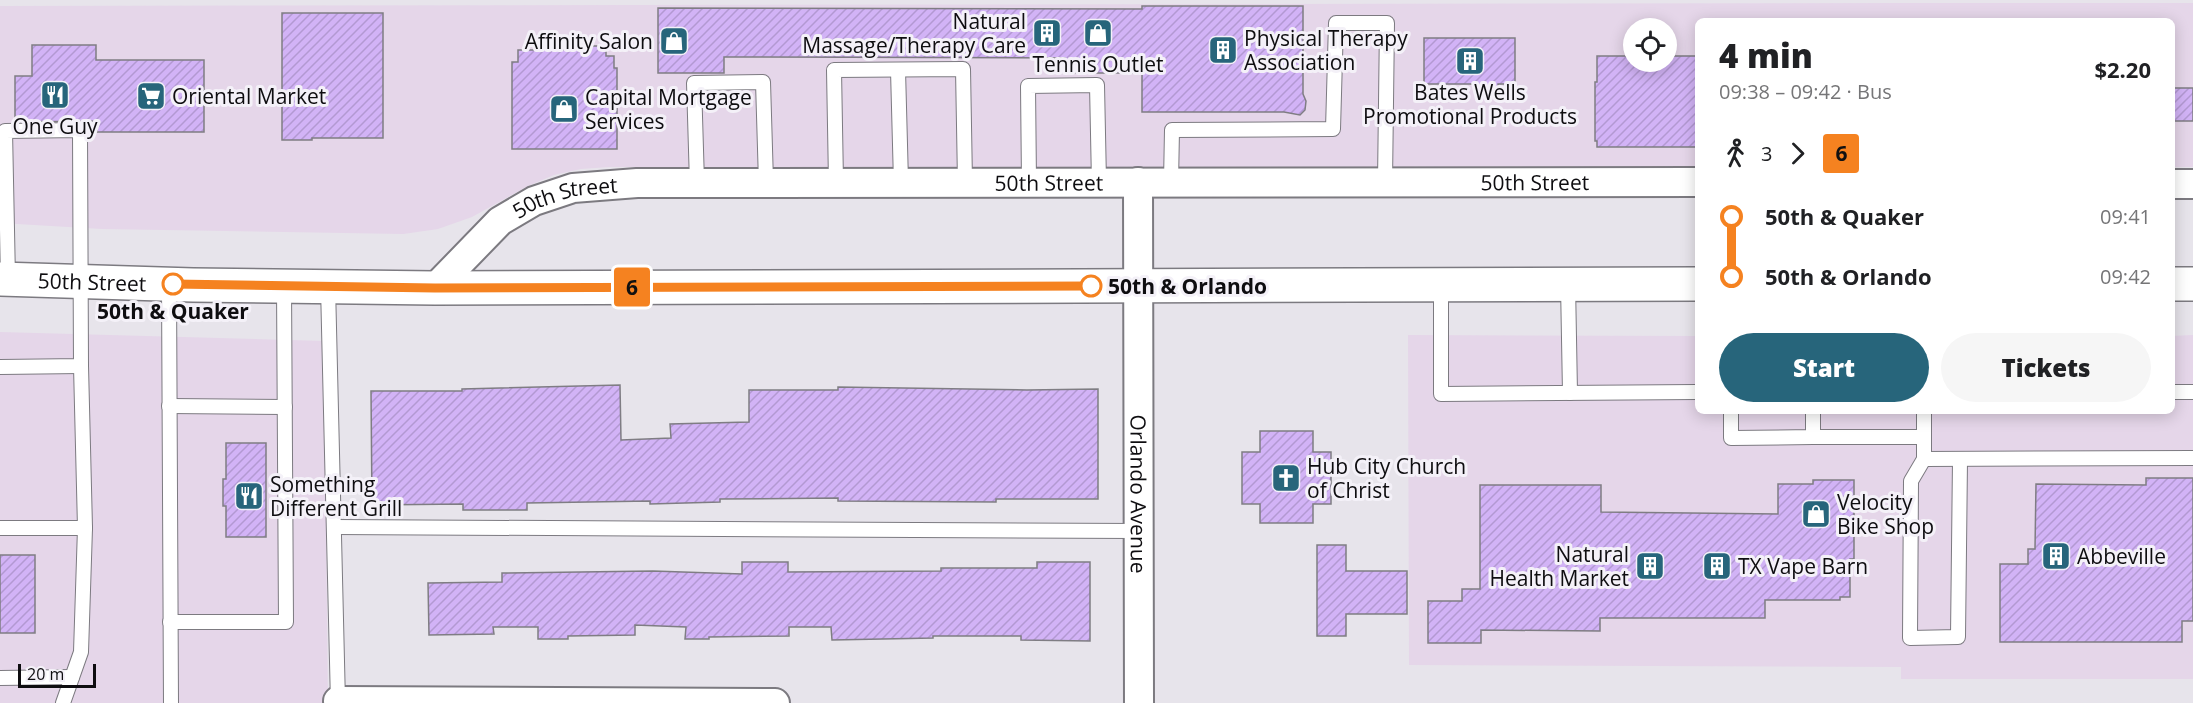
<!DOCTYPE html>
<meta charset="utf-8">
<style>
body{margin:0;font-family:"Open Sans",sans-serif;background:#f6f6f6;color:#202124;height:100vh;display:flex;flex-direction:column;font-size:22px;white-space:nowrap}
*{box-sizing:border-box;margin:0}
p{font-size:20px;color:#757577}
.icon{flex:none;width:33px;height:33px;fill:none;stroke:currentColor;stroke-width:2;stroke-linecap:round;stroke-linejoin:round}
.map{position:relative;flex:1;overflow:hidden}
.details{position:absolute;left:1695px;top:18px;width:480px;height:396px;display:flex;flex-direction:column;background:#fff;border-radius:9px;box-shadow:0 3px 15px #0003}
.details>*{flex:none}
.badge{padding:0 12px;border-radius:4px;font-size:21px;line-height:39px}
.tools{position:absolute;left:1623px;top:18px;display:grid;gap:12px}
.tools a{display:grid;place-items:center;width:54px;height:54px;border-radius:50%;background:#fff;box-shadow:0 3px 15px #0003;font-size:30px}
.scale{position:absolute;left:18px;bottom:15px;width:78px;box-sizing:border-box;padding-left:6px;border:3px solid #0e0d10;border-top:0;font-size:16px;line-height:21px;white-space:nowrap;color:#0e0d10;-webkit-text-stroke:4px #f4f1f8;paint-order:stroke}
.map>.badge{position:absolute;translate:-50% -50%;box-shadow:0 0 0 3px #fff}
.legs{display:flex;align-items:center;gap:9px;height:66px;padding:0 24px;font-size:20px}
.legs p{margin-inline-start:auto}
.summary{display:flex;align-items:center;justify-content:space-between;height:102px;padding:0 24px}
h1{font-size:33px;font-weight:800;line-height:45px}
.action{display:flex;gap:12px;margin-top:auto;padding:12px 24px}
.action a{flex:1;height:69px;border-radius:36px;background:#27657b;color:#fff;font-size:24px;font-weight:800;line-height:69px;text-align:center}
.action a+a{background:#f6f6f6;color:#202124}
ul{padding:0 24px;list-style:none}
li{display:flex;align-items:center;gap:21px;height:60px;font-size:22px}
li i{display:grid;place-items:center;width:9px;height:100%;margin:0 8px;background:currentColor}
li i::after{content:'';width:15px;height:15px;margin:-8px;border:4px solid;border-radius:50%;background:#fff}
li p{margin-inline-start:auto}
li:first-child i{background:linear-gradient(#0000 50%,currentColor 0)}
li:last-child i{background:linear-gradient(currentColor 50%,#0000 0)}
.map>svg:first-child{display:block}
</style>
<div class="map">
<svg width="2193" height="703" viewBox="0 0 2193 703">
<defs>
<pattern id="building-hatch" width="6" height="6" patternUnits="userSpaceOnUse" patternTransform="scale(1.5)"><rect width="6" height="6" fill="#d2b3f6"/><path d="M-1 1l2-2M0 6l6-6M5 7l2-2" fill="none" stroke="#b399d2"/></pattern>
</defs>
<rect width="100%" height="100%" fill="#e7e4eb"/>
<g fill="#e5d6e9" fill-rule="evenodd">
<path d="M 1909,3 L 2193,3 L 2193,167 L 2172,167 L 2172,21 L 1698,21 L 1698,167 L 609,167 L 581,169 L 554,175 L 528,186 L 472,217 L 438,229 L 403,234 L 102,229 L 0,223 L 0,6 ZM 1634,28 L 1666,28 L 1666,62 L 1634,62 Z"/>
<path d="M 0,332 L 324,341 L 328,703 L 0,703 Z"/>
<path d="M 1408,335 L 1698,336 L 1698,411 L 2172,411 L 2172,336 L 2193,335 L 2193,679 L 1901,679 L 1901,667 L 1409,665 Z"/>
</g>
<g fill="url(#building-hatch)" stroke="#7f7d83" stroke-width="1.5">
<path d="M 1142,6 L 1303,6 L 1303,94 L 1306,101 L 1305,110 L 1300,115 L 1284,112 L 1142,112 L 1142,73 L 1065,73 L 1065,58 L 724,57 L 724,73 L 658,73 L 658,8 L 1142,9 Z"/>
<path d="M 282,13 L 383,13 L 383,138 L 312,138 L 312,140 L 282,140 Z"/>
<path d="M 1424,38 L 1515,38 L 1515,84 L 1498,84 L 1498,89 L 1475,89 L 1475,84 L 1424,84 Z"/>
<path d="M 32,45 L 96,45 L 96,60 L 204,60 L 204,132 L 97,132 L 97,121 L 18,122 L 18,119 L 15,119 L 15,76 L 32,76 Z"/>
<path d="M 563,46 L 606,46 L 606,56 L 614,56 L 614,68 L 617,68 L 617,149 L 512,149 L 512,62 L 518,62 L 518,50 L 563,50 Z"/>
<path d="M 1597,56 L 1634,56 L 1634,62 L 1666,62 L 1666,56 L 1698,56 L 1698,147 L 1597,147 L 1597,141 L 1595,141 L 1595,82 L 1597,82 Z"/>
<rect x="2172" y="88" width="21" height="33"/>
<path d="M 620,385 L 621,440 L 671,438 L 670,424 L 749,422 L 749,390 L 838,390 L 838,387 L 1027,390 L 1098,389 L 1098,499 L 996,499 L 996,502 L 838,501 L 838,498 L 720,499 L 720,502 L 650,504 L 650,501 L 527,503 L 527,510 L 463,510 L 463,504 L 372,505 L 371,391 L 462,391 L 462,389 Z"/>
<path d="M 1260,431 L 1313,431 L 1313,452 L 1331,452 L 1331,504 L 1313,504 L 1313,523 L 1260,523 L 1260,504 L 1242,504 L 1242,452 L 1260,452 Z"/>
<path d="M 226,443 L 266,443 L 266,537 L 226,537 L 226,506 L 223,506 L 223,479 L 226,479 Z"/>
<path d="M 2146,478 L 2193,478 L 2193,621 L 2182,621 L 2182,642 L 2000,642 L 2000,564 L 2028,564 L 2028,549 L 2035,549 L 2036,484 L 2146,485 Z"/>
<path d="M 1813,480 L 1854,480 L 1854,559 L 1850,559 L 1850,597 L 1840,597 L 1840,600 L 1765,600 L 1765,618 L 1600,618 L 1600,631 L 1481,630 L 1481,643 L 1428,643 L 1428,601 L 1462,601 L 1462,589 L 1480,589 L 1480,485 L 1601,485 L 1601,512 L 1778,514 L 1778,484 L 1813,484 Z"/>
<path d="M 1317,545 L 1346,545 L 1346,571 L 1407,571 L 1407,614 L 1346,614 L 1346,636 L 1317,636 Z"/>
<rect x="0" y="555" width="35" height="78"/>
<path d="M 742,562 L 788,562 L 788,572 L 941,571 L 941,568 L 1037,568 L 1037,562 L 1090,562 L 1090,641 L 1021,640 L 1021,636 L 933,636 L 933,638 L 832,640 L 831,627 L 789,627 L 789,636 L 709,637 L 709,639 L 685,639 L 686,627 L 635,625 L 635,635 L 568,636 L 568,639 L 538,639 L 538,627 L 493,627 L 494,634 L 429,635 L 428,583 L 502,582 L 502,573 L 653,571 L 742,574 Z"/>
</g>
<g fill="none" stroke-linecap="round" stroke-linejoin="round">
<g stroke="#7c7a80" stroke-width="16">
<g id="service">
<path d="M 898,70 L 901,182"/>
<path d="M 836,182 L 834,70 L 963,69 L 965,182"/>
<path d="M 1029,182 L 1028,86 L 1097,85 L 1099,182"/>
<path d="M 1171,182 L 1172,130 L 1333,129 L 1336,23 L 1387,23 L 1385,182"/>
<path d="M 697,183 L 694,83 L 763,82 L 766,182"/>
<path d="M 169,284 L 171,703"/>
<path d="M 1568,284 L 1570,393"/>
<path d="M 1441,285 L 1441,394 L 1698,392"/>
<path d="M 328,286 L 338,703"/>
<path d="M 0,367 L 81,366 L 80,130 L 5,131 L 8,279"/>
<path d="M 2172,392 L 2193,392"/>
<path d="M 169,406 L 285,407"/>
<path d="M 1731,411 L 1731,438 L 1813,437 L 1813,411"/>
<path d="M 1924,411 L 1924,459 L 2193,458"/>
<path d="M 1813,437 L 1924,437"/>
<path d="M 1924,459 L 1911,481 L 1910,638 L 1958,637 L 1960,460"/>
<path d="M 334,527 L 1138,531"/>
<path d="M 0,528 L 85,528"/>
<path d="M 170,622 L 286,622 L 284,286"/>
<path d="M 0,678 L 72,677"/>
<path d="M 63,703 L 81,652 L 85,528 L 81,366"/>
</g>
</g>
<g stroke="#7c7a80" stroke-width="32">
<g id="minor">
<path id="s1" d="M 1138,182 L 1139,703"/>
<path d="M 2172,184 L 2193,184"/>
<path id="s2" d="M 435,288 L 500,221 L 534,201 L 573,188 L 637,183 L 1698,182"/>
<path d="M 338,701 L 775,703"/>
</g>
</g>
<g stroke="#7c7a80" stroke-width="36">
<g id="secondary">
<path id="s3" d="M 0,279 L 193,285 L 435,288 L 1698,284"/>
<path d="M 2172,284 L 2193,284"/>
</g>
</g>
<use href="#service" stroke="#fff" stroke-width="14"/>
<use href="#minor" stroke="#fff" stroke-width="28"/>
<use href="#secondary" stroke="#fff" stroke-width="33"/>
</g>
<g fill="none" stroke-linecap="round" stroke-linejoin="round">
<g stroke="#fff" stroke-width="14">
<path id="line-1" d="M 173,284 L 435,288 L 1091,286"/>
</g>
<use href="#line-1" stroke="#f58220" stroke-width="9"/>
</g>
<defs>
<g id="building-square" transform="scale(1.5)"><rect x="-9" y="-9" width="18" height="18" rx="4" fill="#27657b" stroke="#f4f1f8"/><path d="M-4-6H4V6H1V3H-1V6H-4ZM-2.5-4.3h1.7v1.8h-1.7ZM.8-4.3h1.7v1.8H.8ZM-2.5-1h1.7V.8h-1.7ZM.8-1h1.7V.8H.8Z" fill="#fff"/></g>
<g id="shop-square" transform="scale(1.5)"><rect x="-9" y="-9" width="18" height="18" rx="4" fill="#27657b" stroke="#f4f1f8"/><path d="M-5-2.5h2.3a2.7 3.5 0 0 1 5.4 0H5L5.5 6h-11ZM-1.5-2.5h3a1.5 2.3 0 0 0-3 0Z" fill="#fff"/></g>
<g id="restaurant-square" transform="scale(1.5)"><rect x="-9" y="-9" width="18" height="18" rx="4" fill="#27657b" stroke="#f4f1f8"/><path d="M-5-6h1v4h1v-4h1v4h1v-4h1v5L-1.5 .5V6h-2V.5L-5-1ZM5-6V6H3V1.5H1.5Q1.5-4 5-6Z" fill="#fff"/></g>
<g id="supermarket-square" transform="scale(1.5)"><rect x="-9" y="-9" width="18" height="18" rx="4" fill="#27657b" stroke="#f4f1f8"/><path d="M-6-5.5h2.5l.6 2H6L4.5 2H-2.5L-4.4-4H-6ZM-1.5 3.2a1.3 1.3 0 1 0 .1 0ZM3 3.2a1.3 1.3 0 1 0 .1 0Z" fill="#fff"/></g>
<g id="church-square" transform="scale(1.5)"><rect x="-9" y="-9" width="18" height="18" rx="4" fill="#27657b" stroke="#f4f1f8"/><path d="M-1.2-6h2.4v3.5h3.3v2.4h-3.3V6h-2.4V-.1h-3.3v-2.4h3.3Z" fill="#fff"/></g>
</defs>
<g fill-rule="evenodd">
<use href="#building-square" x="1047" y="33"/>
<use href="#shop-square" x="1098" y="33"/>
<use href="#shop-square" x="674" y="41"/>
<use href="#building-square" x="1223" y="50"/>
<use href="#building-square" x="1470" y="61"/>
<use href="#restaurant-square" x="55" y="95"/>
<use href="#supermarket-square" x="151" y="96"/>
<use href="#shop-square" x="564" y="109"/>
<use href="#church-square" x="1286" y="478"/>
<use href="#restaurant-square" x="249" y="496"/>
<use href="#shop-square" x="1816" y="514"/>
<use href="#building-square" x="2056" y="556"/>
<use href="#building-square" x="1650" y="566"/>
<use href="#building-square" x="1717" y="566"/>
</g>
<g fill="#fff" stroke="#f58220" stroke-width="3">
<circle cx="173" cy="284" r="10"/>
<circle cx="1091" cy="286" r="10"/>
</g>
<g text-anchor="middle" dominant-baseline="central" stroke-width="6" stroke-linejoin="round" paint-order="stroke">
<g font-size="21" fill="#0e0d10" stroke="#f4f1f8" text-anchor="start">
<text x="1026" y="21" text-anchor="end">Natural<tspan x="1026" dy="24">Massage/Therapy Care</tspan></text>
<text x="1244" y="38">Physical Therapy<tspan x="1244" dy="24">Association</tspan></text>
<text x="653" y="41" text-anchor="end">Affinity Salon</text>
<text x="1098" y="64" text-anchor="middle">Tennis Outlet</text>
<text x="1470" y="92" text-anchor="middle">Bates Wells<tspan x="1470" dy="24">Promotional Products</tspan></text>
<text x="172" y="96">Oriental Market</text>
<text x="585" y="97">Capital Mortgage<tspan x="585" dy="24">Services</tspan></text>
<text x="55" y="126" text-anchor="middle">One Guy</text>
<text x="1307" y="466">Hub City Church<tspan x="1307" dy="24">of Christ</tspan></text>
<text x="270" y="484">Something<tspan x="270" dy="24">Different Grill</tspan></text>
<text x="1837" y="502">Velocity<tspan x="1837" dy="24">Bike Shop</tspan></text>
<text x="1629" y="554" text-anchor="end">Natural<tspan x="1629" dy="24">Health Market</tspan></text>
<text x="2077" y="556">Abbeville</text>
<text x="1738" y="566">TX Vape Barn</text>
</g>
<g font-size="21" fill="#0e0d10" stroke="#f4f1f8">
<text stroke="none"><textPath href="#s2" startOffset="650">50th Street</textPath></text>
<text stroke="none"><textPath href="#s2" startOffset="1136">50th Street</textPath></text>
<text stroke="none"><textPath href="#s2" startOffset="164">50th Street</textPath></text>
<text stroke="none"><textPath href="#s3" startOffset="92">50th Street</textPath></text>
<text stroke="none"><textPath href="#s1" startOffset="312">Orlando Avenue</textPath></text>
</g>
<g font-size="21" font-weight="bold" fill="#0e0d10" stroke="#f4f1f8" text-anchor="start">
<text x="1108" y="286">50th &amp; Orlando</text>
<text x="173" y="311" text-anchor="middle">50th &amp; Quaker</text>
</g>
</g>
</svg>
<div class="tools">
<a><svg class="icon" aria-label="locate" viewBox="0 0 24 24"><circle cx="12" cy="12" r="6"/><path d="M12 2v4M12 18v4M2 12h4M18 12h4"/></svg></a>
</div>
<div class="scale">20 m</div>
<b class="badge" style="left:632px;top:287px;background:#f58220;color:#111">6</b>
<section class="details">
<div class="summary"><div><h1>4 min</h1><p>09:38 – 09:42 · Bus</p></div><b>$2.20</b></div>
<div class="legs"><svg class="icon" aria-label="walk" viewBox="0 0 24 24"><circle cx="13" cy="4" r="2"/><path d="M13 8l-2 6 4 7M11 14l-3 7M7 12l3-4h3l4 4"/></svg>3<svg class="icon" aria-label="forward" viewBox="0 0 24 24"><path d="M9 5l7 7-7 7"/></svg><b class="badge" style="background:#f58220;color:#111">6</b></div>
<ul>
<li><i style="color:#f58220"></i><b>50th &amp; Quaker</b><p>09:41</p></li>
<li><i style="color:#f58220"></i><b>50th &amp; Orlando</b><p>09:42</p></li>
</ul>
<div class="action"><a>Start</a><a>Tickets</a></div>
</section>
</div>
